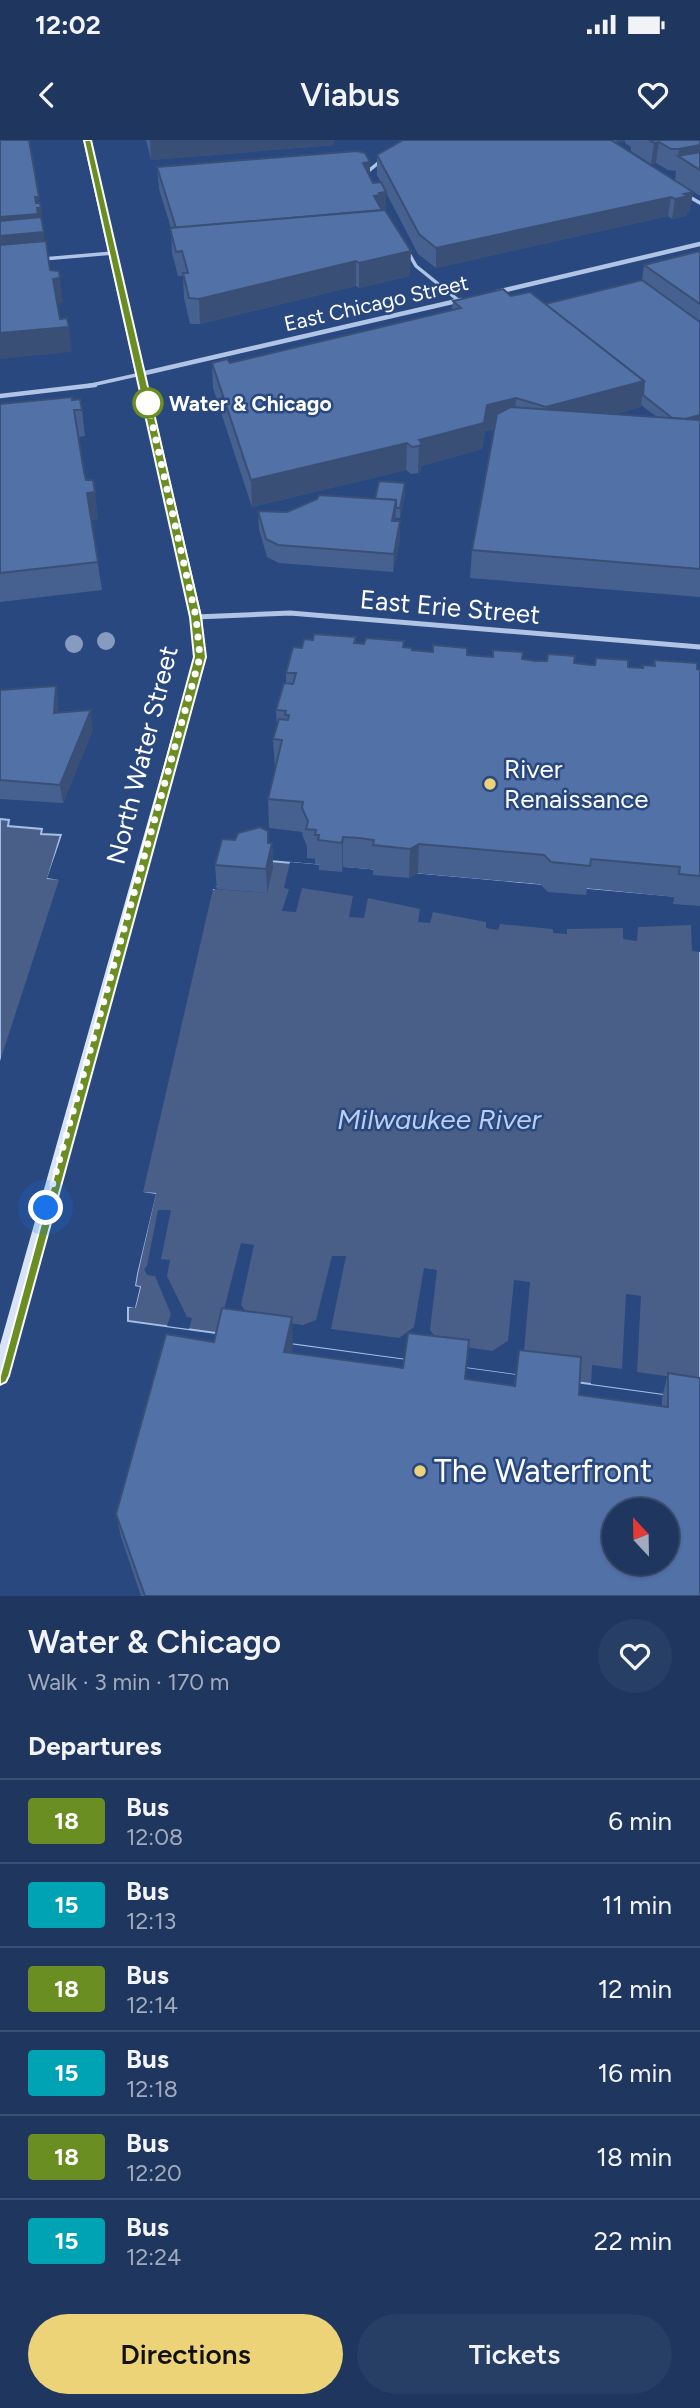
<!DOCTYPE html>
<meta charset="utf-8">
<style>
body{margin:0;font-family:Figtree,sans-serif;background:#273e65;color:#f1f3f6;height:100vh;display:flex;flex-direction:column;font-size:26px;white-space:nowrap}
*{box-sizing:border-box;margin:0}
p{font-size:23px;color:#a1abbd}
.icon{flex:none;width:38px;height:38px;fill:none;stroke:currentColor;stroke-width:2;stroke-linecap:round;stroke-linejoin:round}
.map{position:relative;height:1456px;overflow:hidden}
.sheet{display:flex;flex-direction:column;background:#1f365f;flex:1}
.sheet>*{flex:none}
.badge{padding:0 14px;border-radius:5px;font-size:24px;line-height:46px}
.needle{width:46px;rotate:338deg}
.controls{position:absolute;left:602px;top:1358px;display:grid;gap:14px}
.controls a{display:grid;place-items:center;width:77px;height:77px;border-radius:50%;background:#1f365f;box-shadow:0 2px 5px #0004,0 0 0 2px #3c5074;font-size:35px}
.you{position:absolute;width:35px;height:35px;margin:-18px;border:5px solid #fff;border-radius:50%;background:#1a73e8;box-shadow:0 0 0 10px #1a73e833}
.map>.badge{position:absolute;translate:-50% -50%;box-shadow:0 0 0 4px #fff}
h2{padding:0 28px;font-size:26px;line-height:63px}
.round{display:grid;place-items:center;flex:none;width:74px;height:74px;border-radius:37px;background:#273e65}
.head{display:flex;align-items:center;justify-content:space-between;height:119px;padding:0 28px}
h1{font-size:33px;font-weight:600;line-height:52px}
.primary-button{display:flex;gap:14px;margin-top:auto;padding:14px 28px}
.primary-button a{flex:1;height:80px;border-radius:42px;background:#ecd377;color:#111;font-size:28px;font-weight:600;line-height:80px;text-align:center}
.primary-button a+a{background:#273e65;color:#f1f3f6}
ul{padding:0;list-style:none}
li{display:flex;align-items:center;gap:21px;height:84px;padding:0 28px;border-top:2px solid #3c5074}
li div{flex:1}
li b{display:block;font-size:26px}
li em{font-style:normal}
li .badge{min-width:77px;font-weight:700;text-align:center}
.status{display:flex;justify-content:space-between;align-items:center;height:49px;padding:0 35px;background:#1f365f;direction:ltr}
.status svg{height:19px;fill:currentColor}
header{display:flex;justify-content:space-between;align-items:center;height:91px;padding:0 28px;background:#1f365f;font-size:32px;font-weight:600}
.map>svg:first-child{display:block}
</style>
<div class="status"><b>12:02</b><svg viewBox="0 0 49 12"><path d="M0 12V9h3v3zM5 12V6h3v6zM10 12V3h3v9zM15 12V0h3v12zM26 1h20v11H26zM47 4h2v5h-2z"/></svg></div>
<header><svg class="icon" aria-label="back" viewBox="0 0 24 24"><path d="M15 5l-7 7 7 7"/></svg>Viabus<svg class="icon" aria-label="heart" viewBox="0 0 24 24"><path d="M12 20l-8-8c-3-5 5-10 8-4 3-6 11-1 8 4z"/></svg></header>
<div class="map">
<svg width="700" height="1456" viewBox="0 0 700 1456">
<rect width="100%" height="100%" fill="#29487f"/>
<path fill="#495f87" stroke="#a4bee5" stroke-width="2" d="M 0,679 L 9,680 L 8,686 L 42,689 L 41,694 L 61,695 L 48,738 L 213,749 L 270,721 L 700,759 L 700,1259 L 128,1181 L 128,1167 L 135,1167 L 140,1147 L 135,1146 L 137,1134 L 155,1054 L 0,1041 Z"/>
<g fill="#29487f">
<path d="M 63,692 L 65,696 L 52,735 L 265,750 L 273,727 L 267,753 L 213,749 L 143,1052 L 156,1054 L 137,1134 L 135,1146 L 140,1147 L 135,1168 L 124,1166 L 132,1164 L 136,1150 L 132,1147 L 134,1133 L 151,1057 L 0,1045 L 0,921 L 59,740 L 47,738 Z"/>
<path d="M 290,722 L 700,759 L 700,812 L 692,811 L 691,785 L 638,787 L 637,801 L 623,799 L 623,788 L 567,789 L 567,794 L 553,793 L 553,789 L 500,784 L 498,790 L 486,788 L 486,782 L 433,772 L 430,783 L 418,782 L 420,769 L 368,758 L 364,778 L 349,777 L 353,756 L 302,748 L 296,772 L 282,771 L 289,749 L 284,748 Z"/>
<path d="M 158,1070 L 171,1070 L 161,1119 L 170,1120 L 167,1136 L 187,1177 L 192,1178 L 189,1189 L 167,1186 L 171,1174 L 155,1136 L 147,1135 L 144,1129 L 147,1126 Z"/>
<path d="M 241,1103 L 254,1105 L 241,1165 L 251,1178 L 303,1185 L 316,1180 L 332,1116 L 346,1116 L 331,1189 L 399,1198 L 414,1187 L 424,1128 L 437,1130 L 430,1190 L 440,1203 L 492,1211 L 508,1201 L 514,1140 L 530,1142 L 522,1235 L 218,1193 Z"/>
<path d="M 626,1154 L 641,1156 L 637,1232 L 700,1241 L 700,1259 L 591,1244 L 592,1225 L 622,1229 Z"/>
</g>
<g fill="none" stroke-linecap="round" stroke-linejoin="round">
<g stroke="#b0c4e5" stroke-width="3.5">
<path d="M 366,33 L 383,19"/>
<path d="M 688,56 L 700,63"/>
<path d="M 408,112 L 416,126 L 458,160"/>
<path d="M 43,119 L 113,113"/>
<path d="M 87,246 L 141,234"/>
</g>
<path stroke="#b0c4e5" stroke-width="4.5" d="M 0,256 L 95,245"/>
<g stroke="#b0c4e5" stroke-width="4.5">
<path d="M 497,152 L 700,104"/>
<path d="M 141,234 L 461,160"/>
</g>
<path stroke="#b0c4e5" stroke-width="5" d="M 196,477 L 290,473 L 700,507"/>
<path fill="#d8e3f5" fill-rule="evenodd" d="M 83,0 L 91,0 L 202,477 L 206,518 L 9,1237 L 6,1243 L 0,1245 L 0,1205 L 194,518 L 190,477 Z"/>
</g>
<g fill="#869bbf">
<circle cx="106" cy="501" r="9"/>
<circle cx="74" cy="504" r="9"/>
</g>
<g fill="#466190" fill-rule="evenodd">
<path d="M 146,0 L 334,0 L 334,5 L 151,20 Z"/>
<path d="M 611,0 L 690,71 L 687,72 L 686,76 L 672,79 L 668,76 L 436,128 L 418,114 L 377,35 L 377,15 Z"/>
<path d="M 612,0 L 700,0 L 700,56 L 675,40 L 676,31 L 668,30 L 656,23 L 651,24 L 631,11 L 631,7 L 625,3 L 625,1 L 616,3 Z"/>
<path d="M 370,22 L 370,36 L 373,43 L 386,52 L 386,70 L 410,136 L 359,148 L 356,146 L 200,184 L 190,184 L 184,158 L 183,136 L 178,136 L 172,113 L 171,88 L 159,49 L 157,27 Z"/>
<path d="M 700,111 L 700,457 L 470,438 L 472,410 L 495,289 L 485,291 L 482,309 L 421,326 L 421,330 L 418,333 L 411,334 L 406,330 L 252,367 L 213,248 L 212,223 L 230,223 L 452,170 L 453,161 L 511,156 L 545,164 L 642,140 L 644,125 ZM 641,265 L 657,277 L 615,274 L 641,267 Z"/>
<path d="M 72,260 L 82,270 L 85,296 L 78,297 L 86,340 L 98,379 L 91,380 L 102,450 L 0,462 L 0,264 Z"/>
<path d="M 405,353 L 400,378 L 396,378 L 395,381 L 400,399 L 393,432 L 279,423 L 267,417 L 259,389 L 258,371 L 287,372 Z"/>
<path d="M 356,497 L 356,503 L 404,507 L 412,511 L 642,528 L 642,525 L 653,526 L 654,520 L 700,530 L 700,766 L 673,764 L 674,757 L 587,748 L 586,755 L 548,752 L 540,744 L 418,733 L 409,738 L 373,735 L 373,729 L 359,728 L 343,727 L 342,732 L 319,730 L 319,724 L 315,724 L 315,719 L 307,718 L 307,706 L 303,697 L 302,692 L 269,688 L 268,659 L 275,628 L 273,599 L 277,586 L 276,570 L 286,543 L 286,533 L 302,508 L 313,500 Z"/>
<path d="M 56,546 L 58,564 L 58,573 L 93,589 L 63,663 L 0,659 L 0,550 Z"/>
<path d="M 269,703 L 272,703 L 273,727 L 267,753 L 217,749 L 215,725 Z"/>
<path d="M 214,1202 L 293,1203 L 291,1213 L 514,1246 L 519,1210 L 579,1255 L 662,1266 L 662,1258 L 668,1233 L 700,1456 L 141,1456 L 121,1397 L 116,1374 Z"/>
</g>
<g fill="#394f75">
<path d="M 150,0 L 334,0 L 334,5 L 151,20 Z"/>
<path d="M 617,0 L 625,0 L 625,1 L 616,3 Z"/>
<path d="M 659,2 L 656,23 L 651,24 L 654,3 Z"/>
<path d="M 700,5 L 700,25 L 678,17 L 679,9 Z"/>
<path d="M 370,22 L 370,44 L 363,23 Z"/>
<path d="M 386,52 L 386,74 L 382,94 L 374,56 L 379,53 Z"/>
<path d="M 693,52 L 690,71 L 687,72 L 686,76 L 672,79 L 675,59 L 684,54 Z"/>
<path d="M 35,57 L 39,57 L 40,68 L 41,68 L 44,92 L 40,92 L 44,92 L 46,112 L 0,116 L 0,77 Z"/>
<path d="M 671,57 L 668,76 L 436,128 L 436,108 Z"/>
<path d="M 411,111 L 410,136 L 359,148 L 359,123 Z"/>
<path d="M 356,121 L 356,146 L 200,184 L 199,159 Z"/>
<path d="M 60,138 L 63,163 L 56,164 L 53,139 Z"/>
<path d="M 69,187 L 72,212 L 0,219 L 0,193 Z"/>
<path d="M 644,241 L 641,267 L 543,293 L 546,267 Z"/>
<path d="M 516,258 L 514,284 L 485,291 L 482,309 L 421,326 L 421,330 L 418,333 L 419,300 L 487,265 Z"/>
<path d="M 700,275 L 700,284 L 676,282 Z"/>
<path d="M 407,303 L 406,330 L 252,367 L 251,340 Z"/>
<path d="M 405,343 L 405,353 L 400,378 L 400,368 Z"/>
<path d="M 95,352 L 98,379 L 90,380 L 87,353 Z"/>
<path d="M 396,360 L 396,378 L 392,399 L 392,381 Z"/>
<path d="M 400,381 L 400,399 L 393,432 L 394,414 Z"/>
<path d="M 56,546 L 58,564 L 57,591 L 54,573 Z"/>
<path d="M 91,570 L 93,589 L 63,663 L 60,645 Z"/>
<path d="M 343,697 L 343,727 L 342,732 L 342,703 Z"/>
<path d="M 272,703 L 273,727 L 267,753 L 266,729 Z"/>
<path d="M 419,704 L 418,733 L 409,738 L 410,709 Z"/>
<path d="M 292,1177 L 293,1203 L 286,1238 L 284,1212 Z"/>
</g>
<g fill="#5171a7" stroke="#394f75" stroke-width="2" fill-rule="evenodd">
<path d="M 0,0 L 29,0 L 39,57 L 35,57 L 36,63 L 40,63 L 41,68 L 37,68 L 38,74 L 0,77 Z"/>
<path d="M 403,0 L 611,0 L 693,52 L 684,54 L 689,56 L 675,59 L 671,57 L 436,108 L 419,94 L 377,15 Z"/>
<path d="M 649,0 L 700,0 L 700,5 L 679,9 L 671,9 L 659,2 L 654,3 Z"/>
<path d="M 357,11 L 365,13 L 370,22 L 363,23 L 373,43 L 381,42 L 386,52 L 379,53 L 380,55 L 374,56 L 382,70 L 176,88 L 157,27 Z"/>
<path d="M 700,12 L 700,30 L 678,16 Z"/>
<path d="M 385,70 L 411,111 L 359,123 L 356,121 L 199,159 L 189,158 L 183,133 L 188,133 L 182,111 L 176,112 L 170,88 Z"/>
<path d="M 41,77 L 44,92 L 0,96 L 0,81 Z"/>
<path d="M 46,101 L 50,130 L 59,131 L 60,138 L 53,139 L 60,179 L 67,178 L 69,187 L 0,193 L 0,105 Z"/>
<path d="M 700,111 L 700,164 L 644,125 Z"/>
<path d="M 642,140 L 700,182 L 700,275 L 685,279 L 672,278 L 643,255 L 644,241 L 545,164 Z"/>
<path d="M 503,149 L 511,156 L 530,152 L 644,241 L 546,267 L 516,258 L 487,265 L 484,283 L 419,300 L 422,303 L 419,306 L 412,307 L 407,303 L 251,340 L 212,223 L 227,219 L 230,223 L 461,168 L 453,161 Z"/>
<path d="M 72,257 L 72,260 L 80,259 L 82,270 L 74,270 L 84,332 L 86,340 L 93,340 L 95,352 L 87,353 L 98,422 L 0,433 L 0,264 Z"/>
<path d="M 511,267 L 700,280 L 700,429 L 472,410 L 497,274 Z"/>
<path d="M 379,341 L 405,343 L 400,368 L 396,368 L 396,360 L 375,359 Z"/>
<path d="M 319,355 L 396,360 L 392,381 L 400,381 L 394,414 L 278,405 L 266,399 L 258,371 L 287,372 L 317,359 Z"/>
<path d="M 314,494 L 356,497 L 354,503 L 364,504 L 366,498 L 404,501 L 403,507 L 412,508 L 412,510 L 433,512 L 433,505 L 467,508 L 467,515 L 493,517 L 493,510 L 523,512 L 522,519 L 536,521 L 547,521 L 548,514 L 575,516 L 574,523 L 591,525 L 595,525 L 596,518 L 628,520 L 628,527 L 643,528 L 642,525 L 655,526 L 654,520 L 697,523 L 697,529 L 700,530 L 700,736 L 679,734 L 680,727 L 591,719 L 590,726 L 551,722 L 544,715 L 419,704 L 410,709 L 373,705 L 374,700 L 359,698 L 343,697 L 342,703 L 318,700 L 319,695 L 315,695 L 316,690 L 306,689 L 308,681 L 302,668 L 303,662 L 268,659 L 282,600 L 273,599 L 279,579 L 288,580 L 289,575 L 285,575 L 286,571 L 276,570 L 284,543 L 293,544 L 296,533 L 286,533 L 293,507 L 302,508 L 304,499 L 313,500 Z"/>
<path d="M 56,546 L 54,573 L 91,570 L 60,645 L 0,640 L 0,550 Z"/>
<path d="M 260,687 L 268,691 L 268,703 L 272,703 L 266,729 L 215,725 L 222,699 L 235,700 L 238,693 Z"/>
<path d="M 222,1168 L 292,1177 L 284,1212 L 403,1228 L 408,1193 L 469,1200 L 465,1239 L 515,1246 L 519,1210 L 581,1217 L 579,1255 L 668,1267 L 668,1233 L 700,1238 L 700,1456 L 145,1456 L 116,1374 L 166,1194 L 214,1202 ZM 614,1370 L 667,1370 L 667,1423 L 614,1423 Z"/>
</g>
<path fill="#6b8e23" stroke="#fff" stroke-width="2" d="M 84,0 L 91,0 L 201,477 L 206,517 L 9,1236 L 6,1242 L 0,1245 L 0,1236 L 194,517 L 190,477 Z"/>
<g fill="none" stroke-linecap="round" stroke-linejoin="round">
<path stroke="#fff" stroke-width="7" stroke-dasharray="0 12.6" d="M 46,1068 L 200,517 L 196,477 L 146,256 L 148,263"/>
</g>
<circle fill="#fff" stroke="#6b8e23" stroke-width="3.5" cx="148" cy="263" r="14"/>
<g fill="#ecd377" stroke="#29487f" stroke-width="2.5">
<circle cx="490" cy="644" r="7"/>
<circle cx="420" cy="1331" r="7"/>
</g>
<g text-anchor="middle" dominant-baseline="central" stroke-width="5" stroke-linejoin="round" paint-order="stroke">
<g font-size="21" fill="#fff" stroke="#29487f">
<text transform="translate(376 163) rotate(-13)">East Chicago Street</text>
</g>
<g font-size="21" font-weight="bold" fill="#fff" stroke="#29487f" text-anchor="start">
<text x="169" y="263">Water &amp; Chicago</text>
</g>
<g font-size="26" fill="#fff" stroke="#29487f">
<text transform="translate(450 467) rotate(5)">East Erie Street</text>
<text transform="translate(142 615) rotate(-76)">North Water Street</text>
</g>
<g font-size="26" fill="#fff" stroke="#29487f" text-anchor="start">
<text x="504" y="629">River<tspan x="504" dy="30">Renaissance</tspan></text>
</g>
<g font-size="28" font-style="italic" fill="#bbceed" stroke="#29487f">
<text x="439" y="979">Milwaukee River</text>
</g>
<g font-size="32" fill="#fff" stroke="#29487f" text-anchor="start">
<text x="434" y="1331">The Waterfront</text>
</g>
</g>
</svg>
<div class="controls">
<a><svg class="needle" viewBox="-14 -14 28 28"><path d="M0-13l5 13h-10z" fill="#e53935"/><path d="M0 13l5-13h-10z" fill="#a1abbd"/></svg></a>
</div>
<div class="you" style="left:46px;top:1068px"></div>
</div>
<section class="sheet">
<div class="head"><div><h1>Water &amp; Chicago</h1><p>Walk · 3 min · 170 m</p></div><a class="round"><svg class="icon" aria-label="heart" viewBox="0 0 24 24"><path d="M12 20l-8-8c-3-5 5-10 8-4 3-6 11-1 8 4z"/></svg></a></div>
<h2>Departures</h2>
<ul>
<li><span class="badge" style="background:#6b8e23;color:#fff">18</span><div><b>Bus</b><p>12:08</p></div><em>6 min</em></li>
<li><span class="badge" style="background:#00a3b4;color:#fff">15</span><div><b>Bus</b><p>12:13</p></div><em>11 min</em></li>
<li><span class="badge" style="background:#6b8e23;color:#fff">18</span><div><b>Bus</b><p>12:14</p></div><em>12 min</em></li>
<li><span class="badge" style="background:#00a3b4;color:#fff">15</span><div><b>Bus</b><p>12:18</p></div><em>16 min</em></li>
<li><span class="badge" style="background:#6b8e23;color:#fff">18</span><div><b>Bus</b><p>12:20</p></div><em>18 min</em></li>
<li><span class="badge" style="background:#00a3b4;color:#fff">15</span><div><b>Bus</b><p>12:24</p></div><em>22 min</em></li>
</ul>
<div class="primary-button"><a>Directions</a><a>Tickets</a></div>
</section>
